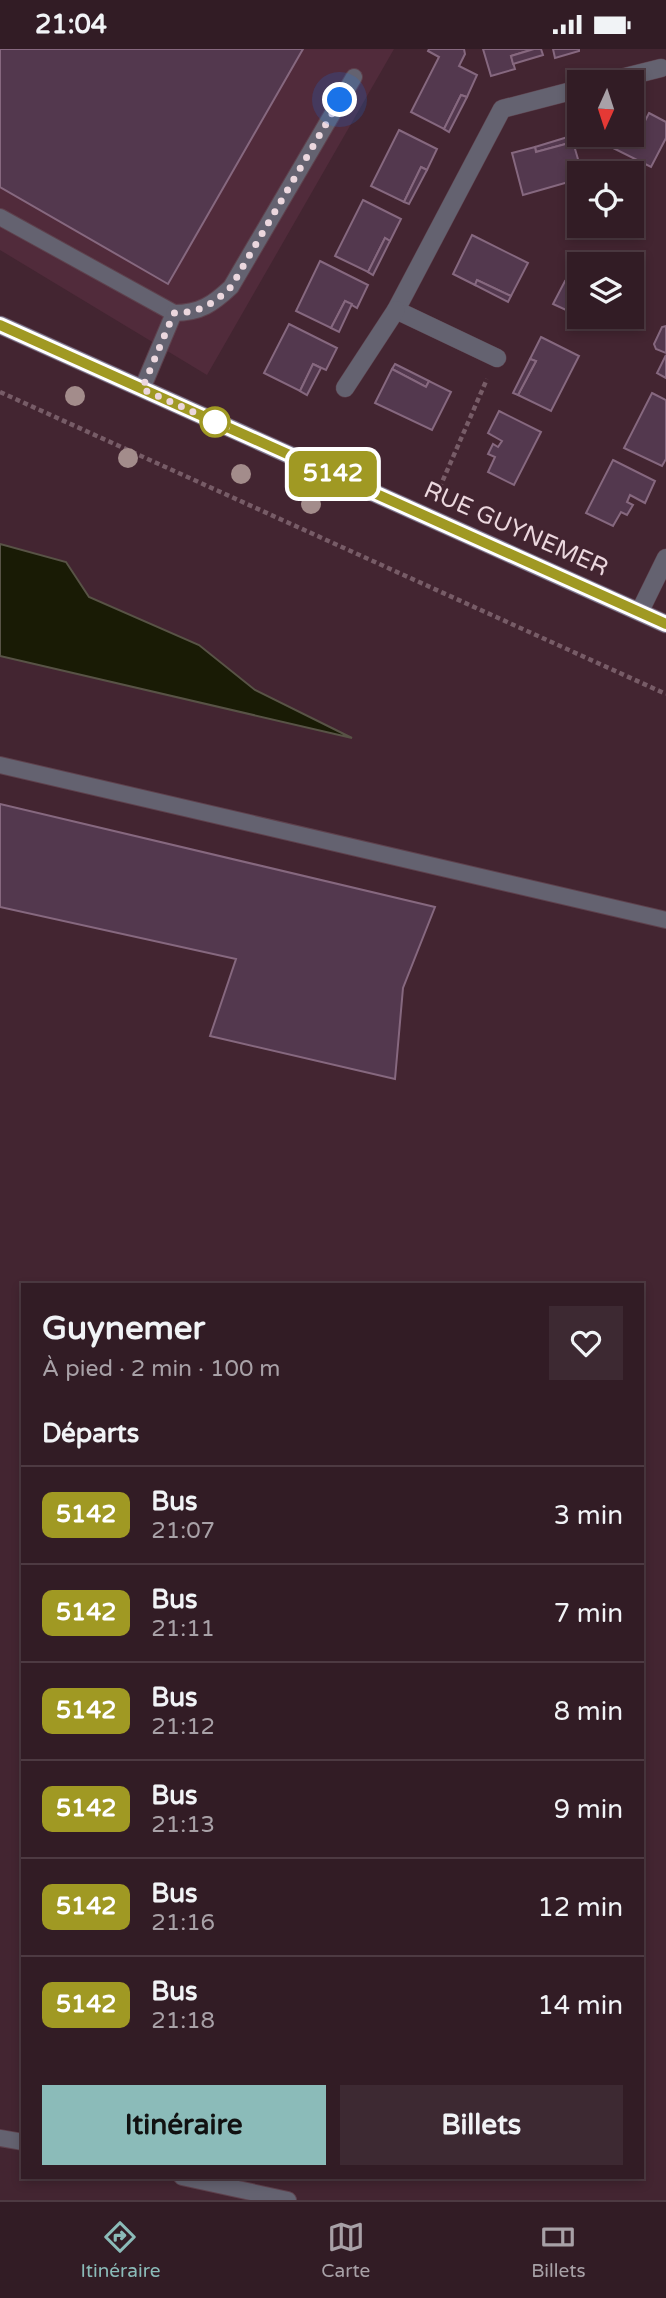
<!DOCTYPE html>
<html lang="fr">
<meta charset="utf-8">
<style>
body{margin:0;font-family:"Varela Round",sans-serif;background:#3d2932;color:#f1f3f6;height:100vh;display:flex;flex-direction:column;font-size:26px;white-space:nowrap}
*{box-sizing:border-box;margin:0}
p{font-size:23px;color:#a8a1a7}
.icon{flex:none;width:38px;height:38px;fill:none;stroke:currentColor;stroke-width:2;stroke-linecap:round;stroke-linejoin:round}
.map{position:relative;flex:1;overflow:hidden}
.sheet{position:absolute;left:21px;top:1234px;width:623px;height:896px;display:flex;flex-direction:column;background:#321c25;border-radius:0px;box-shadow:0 4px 10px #0003,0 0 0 2px #4d3a42}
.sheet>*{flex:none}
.badge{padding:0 14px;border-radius:10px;font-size:24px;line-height:46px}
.needle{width:46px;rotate:183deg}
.tools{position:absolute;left:567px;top:21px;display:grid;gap:14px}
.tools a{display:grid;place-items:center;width:77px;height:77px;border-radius:0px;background:#321c25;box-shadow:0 4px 10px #0003,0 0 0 2px #4d3a42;font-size:35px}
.you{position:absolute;width:35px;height:35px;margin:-18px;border:5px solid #fff;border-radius:50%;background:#1a73e8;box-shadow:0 0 0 10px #1a73e833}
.map>.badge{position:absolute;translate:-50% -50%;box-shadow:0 0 0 4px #fff}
h2{padding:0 21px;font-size:26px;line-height:63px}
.round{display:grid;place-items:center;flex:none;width:74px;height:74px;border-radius:0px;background:#3d2932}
.head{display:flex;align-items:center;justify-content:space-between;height:119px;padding:0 21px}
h1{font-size:33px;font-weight:700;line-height:52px}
.button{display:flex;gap:14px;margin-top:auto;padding:14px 21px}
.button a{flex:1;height:80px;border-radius:0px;background:#8bbbb9;color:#111;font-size:28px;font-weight:700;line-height:80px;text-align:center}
.button a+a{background:#3d2932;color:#f1f3f6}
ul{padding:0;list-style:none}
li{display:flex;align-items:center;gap:21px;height:98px;padding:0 21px;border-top:2px solid #4d3a42}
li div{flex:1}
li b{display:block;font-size:26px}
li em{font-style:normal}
li .badge{min-width:77px;font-weight:700;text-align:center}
.status{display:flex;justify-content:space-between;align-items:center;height:49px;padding:0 35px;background:#321c25;direction:ltr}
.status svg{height:19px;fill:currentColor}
.menu{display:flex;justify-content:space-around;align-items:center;height:98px;border-top:2px solid #4d3a42;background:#321c25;font-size:19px;color:#a8a1a7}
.menu a{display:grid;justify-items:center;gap:4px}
.menu .on{color:#8bbbb9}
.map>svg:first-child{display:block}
</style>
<div class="status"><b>21:04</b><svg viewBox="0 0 49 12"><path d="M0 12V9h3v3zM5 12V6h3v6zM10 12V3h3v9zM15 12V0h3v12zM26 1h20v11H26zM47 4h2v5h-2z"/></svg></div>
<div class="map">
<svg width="666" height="2151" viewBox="0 0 666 2151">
<rect width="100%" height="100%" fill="#432531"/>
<path fill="#512b3b" d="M 0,0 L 394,0 L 207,326 L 0,201 Z"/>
<path fill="#191b05" stroke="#585346" stroke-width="2" d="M 0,495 L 66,513 L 89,548 L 199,596 L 255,641 L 352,689 L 0,607 Z"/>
<g fill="#53384e" stroke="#86687f" stroke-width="2">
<path d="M 0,0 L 303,0 L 168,235 L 0,138 Z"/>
<path d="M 429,0 L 464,0 L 465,5 L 459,17 L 477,26 L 467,48 L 461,46 L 444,80 L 411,63 L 439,8 L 428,2 Z"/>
<path d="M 483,0 L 534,0 L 511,7 L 515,20 L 491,27 Z"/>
<path d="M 534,0 L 541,0 L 543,6 L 513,15 L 511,7 Z"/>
<path d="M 553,0 L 579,0 L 579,2 L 555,9 Z"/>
<path d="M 461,46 L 467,48 L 449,83 L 444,80 Z"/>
<path d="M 649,64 L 666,73 L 666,89 L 651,118 L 597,91 L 600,86 L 632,86 L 632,66 L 639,70 L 636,75 L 642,78 Z"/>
<path d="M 399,81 L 437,100 L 427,121 L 421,118 L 404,153 L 371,137 Z"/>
<path d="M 571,87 L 573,93 L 536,103 L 535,98 Z"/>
<path d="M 573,93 L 582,124 L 579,124 L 579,130 L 523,146 L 512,104 L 535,98 L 536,103 Z"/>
<path d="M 421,118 L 427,121 L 409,155 L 404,153 Z"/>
<path d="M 363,151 L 401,170 L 390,192 L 385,189 L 368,223 L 335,207 Z"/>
<path d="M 472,186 L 528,214 L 511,247 L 477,231 L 475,236 L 453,225 Z"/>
<path d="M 385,189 L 390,192 L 373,226 L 368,223 Z"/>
<path d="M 595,208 L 609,215 L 591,215 Z"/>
<path d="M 320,212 L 368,236 L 357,259 L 345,252 L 331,279 L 296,262 Z"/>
<path d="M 477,231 L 511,247 L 508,253 L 475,236 Z"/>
<path d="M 565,232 L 578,238 L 579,237 L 579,267 L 553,255 Z"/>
<path d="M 345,252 L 352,255 L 339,283 L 331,279 Z"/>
<path d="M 580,268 L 599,268 L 595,275 Z"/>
<path d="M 289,275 L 337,299 L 326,321 L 313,315 L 300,342 L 264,324 Z"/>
<path d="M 666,277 L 666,304 L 656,300 L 654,295 L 662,278 Z"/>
<path d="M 541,288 L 579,307 L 551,362 L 518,346 L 536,312 L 530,310 Z"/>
<path d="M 666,306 L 666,329 L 657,324 Z"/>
<path d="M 530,310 L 536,312 L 518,346 L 513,344 Z"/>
<path d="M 313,315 L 321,319 L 307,346 L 300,342 Z"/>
<path d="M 395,315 L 429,332 L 426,338 L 392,320 Z"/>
<path d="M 392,320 L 426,338 L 429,332 L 451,343 L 432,381 L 375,354 Z"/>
<path d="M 652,344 L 666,351 L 666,410 L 662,417 L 624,399 Z"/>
<path d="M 499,362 L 541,383 L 514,436 L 488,423 L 495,408 L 488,405 L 493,395 L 498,398 L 502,392 L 488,384 Z"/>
<path d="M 613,411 L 655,432 L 645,454 L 630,446 L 627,453 L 633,456 L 627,466 L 621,463 L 613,477 L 586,464 Z"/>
<path d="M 0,755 L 435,858 L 403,939 L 395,1030 L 210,987 L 236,910 L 0,858 Z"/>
</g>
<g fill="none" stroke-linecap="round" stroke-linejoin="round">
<g stroke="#5e414d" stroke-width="18">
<g id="lane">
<path d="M 0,168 L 174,264 L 142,340"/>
<path d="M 174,264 C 200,264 213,255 231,238 L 354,28"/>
<path d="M 0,716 L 666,871"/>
<path d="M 0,2089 L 23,2093"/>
<path d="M 182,2128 L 288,2151"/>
</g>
</g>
<g stroke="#5e414d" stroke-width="19">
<g id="street">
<path d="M 605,33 L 661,19"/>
<path d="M 497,309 L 396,261 L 502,60 L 579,40"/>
<path d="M 345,339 L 396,261"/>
<path d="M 640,562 L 666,509"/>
</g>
</g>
<g stroke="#5e414d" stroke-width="19">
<path id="secondary" d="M 0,276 L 666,575"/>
</g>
<g stroke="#775c67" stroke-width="4.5" stroke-dasharray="5 3.5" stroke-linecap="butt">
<path d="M 0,343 L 666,645"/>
<path d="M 436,447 L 487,330"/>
</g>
<use href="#lane" stroke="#646270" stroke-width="16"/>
<use href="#street" stroke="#646270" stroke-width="18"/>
<use href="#secondary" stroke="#817d94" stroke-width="18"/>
</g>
<g fill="#a38c8b">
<circle cx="75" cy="347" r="10"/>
<circle cx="128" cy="409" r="10"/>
<circle cx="241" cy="425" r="10"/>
<circle cx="311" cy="455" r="10"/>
</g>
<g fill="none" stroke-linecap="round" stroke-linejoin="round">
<g stroke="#fff" stroke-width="16">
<path id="line" d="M 0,276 L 666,575"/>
</g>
<use href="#line" stroke="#a09923" stroke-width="10"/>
<path stroke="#ebd7de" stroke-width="7" stroke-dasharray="0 12.6" d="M 215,373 L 227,378 L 142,340 L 174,264 C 200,264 213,255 231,238 L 340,51"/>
</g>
<circle fill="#fff" stroke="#a09923" stroke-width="3.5" cx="215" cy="373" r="14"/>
<g text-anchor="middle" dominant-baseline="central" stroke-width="5" stroke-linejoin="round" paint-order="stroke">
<g font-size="24" fill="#ebd7de" stroke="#432531">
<text transform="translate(516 480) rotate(24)">RUE GUYNEMER</text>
</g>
</g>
</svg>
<div class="tools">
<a><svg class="needle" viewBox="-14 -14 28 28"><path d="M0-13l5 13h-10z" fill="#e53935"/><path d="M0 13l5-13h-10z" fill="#a8a1a7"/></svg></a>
<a><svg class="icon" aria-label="locate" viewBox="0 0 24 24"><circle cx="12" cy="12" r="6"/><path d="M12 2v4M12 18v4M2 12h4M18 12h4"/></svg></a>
<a><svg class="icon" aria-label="layers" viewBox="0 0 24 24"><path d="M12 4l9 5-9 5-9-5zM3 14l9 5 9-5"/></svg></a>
</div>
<div class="you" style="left:340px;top:51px"></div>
<b class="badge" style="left:333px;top:425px;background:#a09923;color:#fff">5142</b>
<section class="sheet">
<div class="head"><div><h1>Guynemer</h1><p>À pied · 2 min · 100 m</p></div><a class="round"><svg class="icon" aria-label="heart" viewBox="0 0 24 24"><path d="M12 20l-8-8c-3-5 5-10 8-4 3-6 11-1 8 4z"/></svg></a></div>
<h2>Départs</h2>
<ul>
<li><span class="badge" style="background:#a09923;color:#fff">5142</span><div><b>Bus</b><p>21:07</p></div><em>3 min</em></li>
<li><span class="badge" style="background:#a09923;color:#fff">5142</span><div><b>Bus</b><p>21:11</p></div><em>7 min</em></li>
<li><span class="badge" style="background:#a09923;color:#fff">5142</span><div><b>Bus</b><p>21:12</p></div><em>8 min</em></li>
<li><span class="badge" style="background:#a09923;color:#fff">5142</span><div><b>Bus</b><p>21:13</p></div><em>9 min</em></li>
<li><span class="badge" style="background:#a09923;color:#fff">5142</span><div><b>Bus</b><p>21:16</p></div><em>12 min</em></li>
<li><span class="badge" style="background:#a09923;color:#fff">5142</span><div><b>Bus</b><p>21:18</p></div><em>14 min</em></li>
</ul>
<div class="button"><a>Itinéraire</a><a>Billets</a></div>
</section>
</div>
<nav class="menu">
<a class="on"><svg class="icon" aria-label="directions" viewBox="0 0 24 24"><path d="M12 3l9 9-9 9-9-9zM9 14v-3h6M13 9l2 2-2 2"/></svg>Itinéraire</a>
<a><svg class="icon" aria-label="map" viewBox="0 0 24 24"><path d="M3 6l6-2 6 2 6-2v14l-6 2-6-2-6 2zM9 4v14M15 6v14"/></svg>Carte</a>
<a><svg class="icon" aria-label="tickets" viewBox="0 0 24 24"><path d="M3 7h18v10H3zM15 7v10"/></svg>Billets</a>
</nav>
